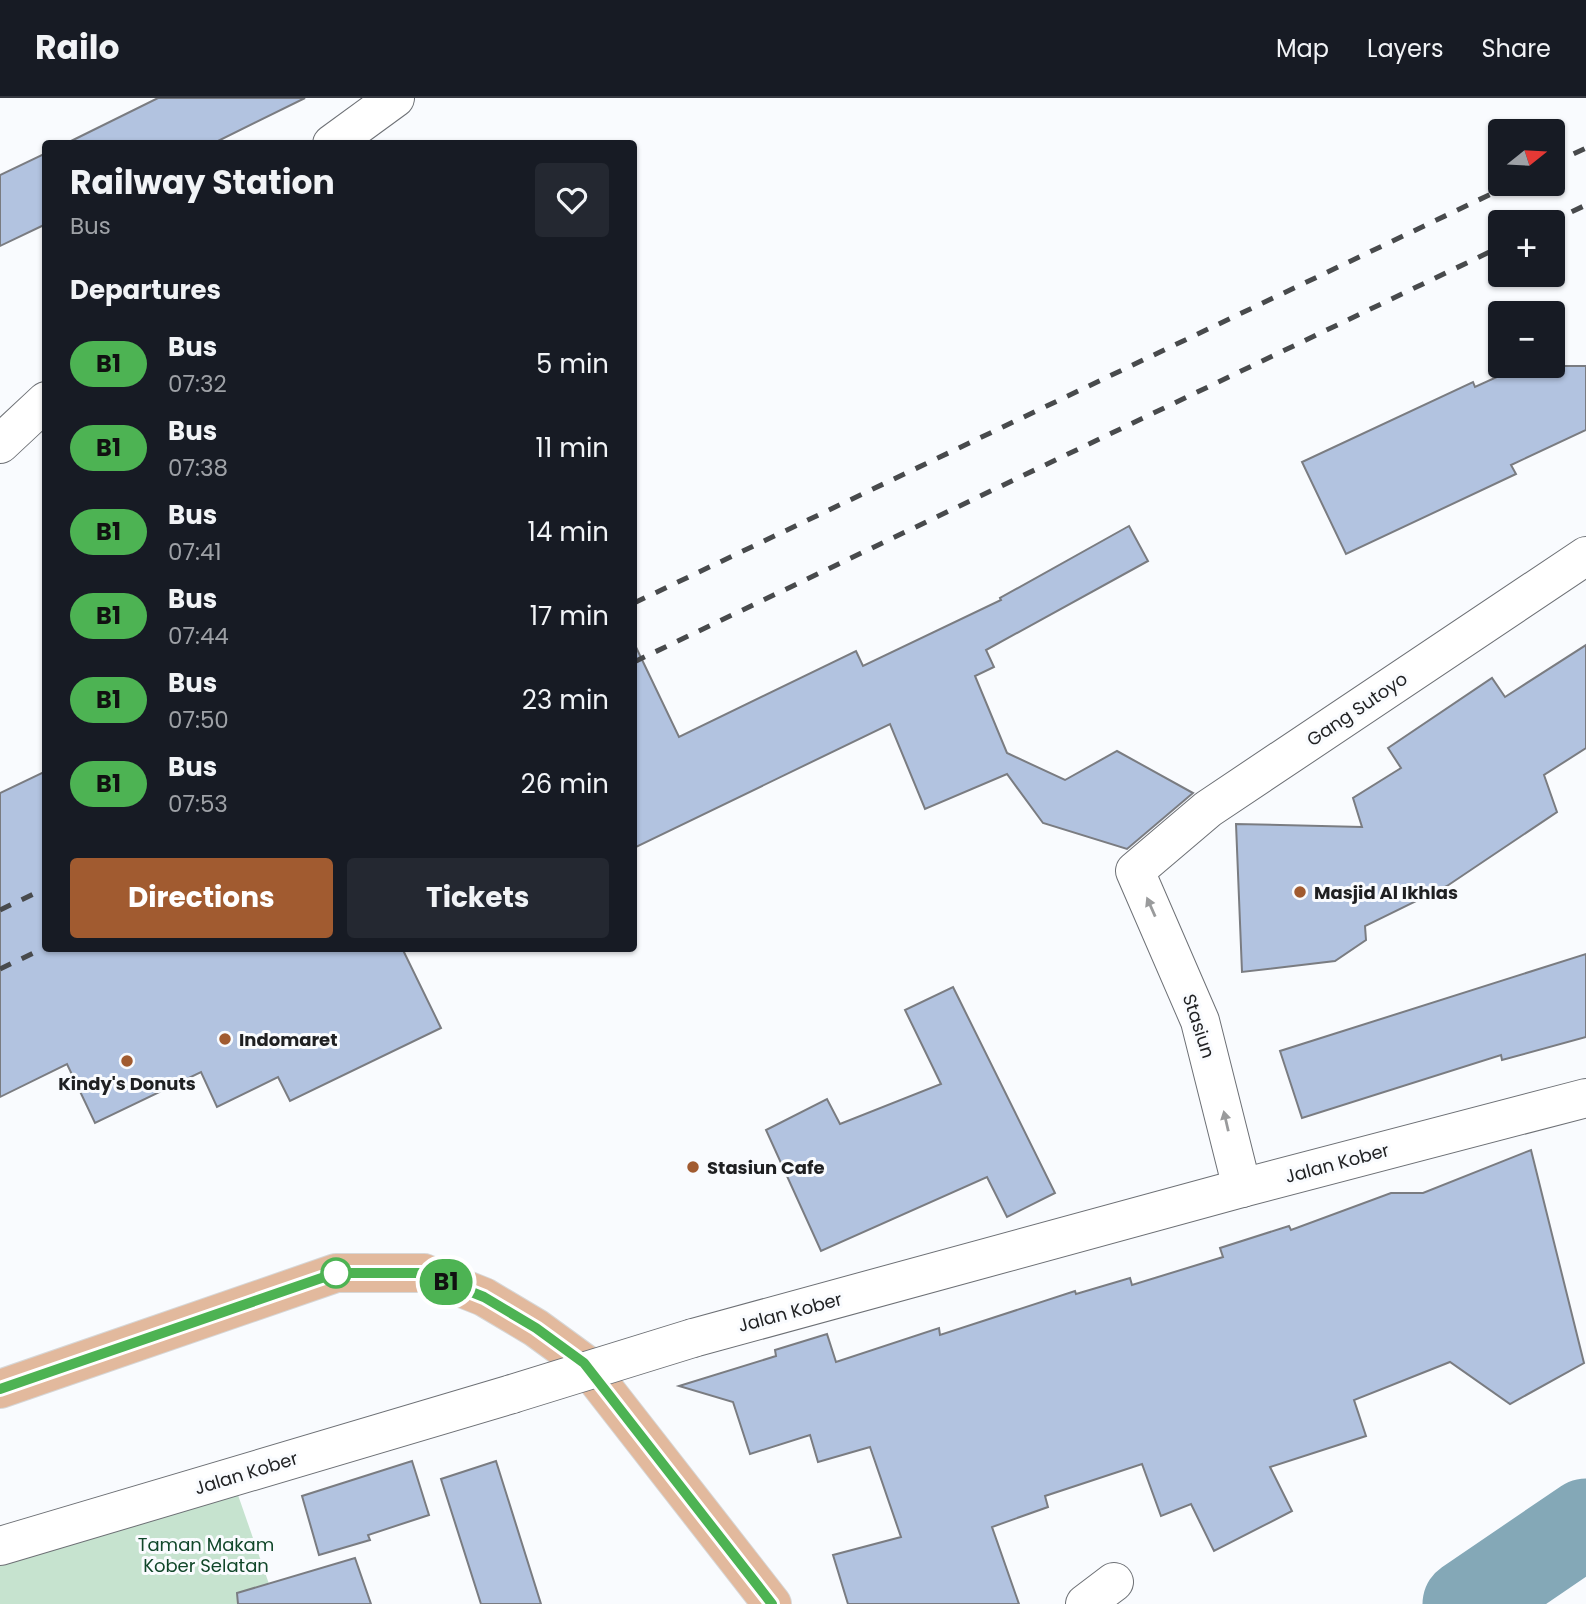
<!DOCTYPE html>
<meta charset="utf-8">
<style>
body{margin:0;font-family:Poppins,sans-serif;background:#242831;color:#f1f3f6;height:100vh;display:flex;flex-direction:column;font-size:26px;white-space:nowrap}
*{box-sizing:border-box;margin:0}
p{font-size:23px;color:#9ea1a6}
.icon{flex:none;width:38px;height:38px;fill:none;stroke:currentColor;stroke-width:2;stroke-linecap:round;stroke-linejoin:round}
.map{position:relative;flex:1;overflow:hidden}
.sheet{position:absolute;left:42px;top:42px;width:595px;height:812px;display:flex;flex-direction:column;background:#171b24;border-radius:7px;box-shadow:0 2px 5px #0004}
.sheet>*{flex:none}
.badge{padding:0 14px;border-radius:23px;font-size:24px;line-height:46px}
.needle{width:46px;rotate:72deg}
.fabs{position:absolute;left:1488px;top:21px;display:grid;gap:14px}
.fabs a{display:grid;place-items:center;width:77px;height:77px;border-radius:7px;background:#171b24;box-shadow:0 2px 5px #0004;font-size:35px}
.map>.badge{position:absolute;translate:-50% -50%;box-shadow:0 0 0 4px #fff}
h2{padding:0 28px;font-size:26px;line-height:63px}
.round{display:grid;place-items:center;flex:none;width:74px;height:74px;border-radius:7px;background:#242831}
.head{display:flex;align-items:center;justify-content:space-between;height:119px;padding:0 28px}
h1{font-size:33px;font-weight:700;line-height:52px}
.button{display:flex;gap:14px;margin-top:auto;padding:14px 28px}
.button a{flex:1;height:80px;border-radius:7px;background:#a15b30;color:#fff;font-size:28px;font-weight:700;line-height:80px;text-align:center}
.button a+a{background:#242831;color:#f1f3f6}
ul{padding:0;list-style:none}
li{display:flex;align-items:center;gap:21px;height:84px;padding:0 28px}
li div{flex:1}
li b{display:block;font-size:26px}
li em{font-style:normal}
li .badge{min-width:77px;font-weight:700;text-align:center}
header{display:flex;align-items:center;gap:42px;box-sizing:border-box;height:98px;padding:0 35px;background:#171b24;border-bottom:2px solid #363941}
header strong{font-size:33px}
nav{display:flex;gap:38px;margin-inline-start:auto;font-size:24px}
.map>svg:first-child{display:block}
</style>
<header>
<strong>Railo</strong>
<nav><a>Map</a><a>Layers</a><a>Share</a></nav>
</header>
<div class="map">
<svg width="1586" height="1506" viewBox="0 0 1586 1506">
<rect width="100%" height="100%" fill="#f9fbfe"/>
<path fill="#c6e3cf" d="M 238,1397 L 276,1506 L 0,1506 L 0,1468 Z"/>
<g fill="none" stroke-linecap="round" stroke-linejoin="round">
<path stroke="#84a8b7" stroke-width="89" d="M 1467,1506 L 1586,1425"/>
</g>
<g fill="#b2c3e0" stroke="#7a7c81" stroke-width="2">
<path d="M 158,0 L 305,0 L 212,46 L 65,46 Z"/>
<path d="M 46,55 L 46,126 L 0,148 L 0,77 Z"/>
<path d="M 1521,268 L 1586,268 L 1586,332 L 1511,367 L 1516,376 L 1346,456 L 1302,364 L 1473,284 L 1475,289 Z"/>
<path d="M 1129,428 L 1148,463 L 986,552 L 994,569 L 975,578 L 1007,655 L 1065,682 L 1117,653 L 1193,695 L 1127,751 L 1043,725 L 1007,676 L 925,711 L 890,626 L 634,750 L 634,545 L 679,639 L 856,553 L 863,568 L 1001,502 L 1000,500 Z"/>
<path d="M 1586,547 L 1586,650 L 1544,677 L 1557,714 L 1447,788 L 1365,828 L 1366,842 L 1335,863 L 1242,874 L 1236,726 L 1362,729 L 1353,700 L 1401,670 L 1388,650 L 1492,580 L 1505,599 Z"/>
<path d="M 46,673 L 46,850 L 402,850 L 441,930 L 290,1003 L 278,979 L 217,1009 L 201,974 L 95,1025 L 67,966 L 0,999 L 0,695 Z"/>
<path d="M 1586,856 L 1586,939 L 1502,962 L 1501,957 L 1302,1020 L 1280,953 Z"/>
<path d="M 953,889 L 1055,1095 L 1007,1119 L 987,1079 L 821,1153 L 766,1032 L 827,1001 L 840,1026 L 941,986 L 905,912 Z"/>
<path d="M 1531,1052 L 1584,1265 L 1510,1306 L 1450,1264 L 1354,1302 L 1366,1338 L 1270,1369 L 1292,1413 L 1214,1453 L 1191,1406 L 1161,1418 L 1142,1366 L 1045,1398 L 1048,1409 L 992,1429 L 1019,1506 L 848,1506 L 833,1457 L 901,1439 L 870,1349 L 818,1364 L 810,1337 L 750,1356 L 733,1304 L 679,1288 L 776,1258 L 775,1252 L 827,1236 L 836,1264 L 939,1230 L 940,1237 L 1075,1193 L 1076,1196 L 1130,1180 L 1132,1187 L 1223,1159 L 1220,1150 L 1289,1128 L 1291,1132 L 1391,1095 L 1423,1095 Z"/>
<path d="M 412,1363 L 429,1417 L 368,1437 L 370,1442 L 319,1457 L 302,1398 Z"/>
<path d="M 496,1363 L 541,1506 L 481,1506 L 441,1381 Z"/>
<path d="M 355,1460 L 371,1506 L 238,1506 L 237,1495 Z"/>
</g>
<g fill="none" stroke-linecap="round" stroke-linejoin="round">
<g stroke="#6d7075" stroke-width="40">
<g id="minor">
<path d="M 332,46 L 395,0"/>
<path d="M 0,346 L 46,303"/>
<path d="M 1242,1090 L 1200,923 L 1135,773 L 1208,711 L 1586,458"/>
<path d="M 693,1240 L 1242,1090 L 1586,1000"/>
<path d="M 0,1448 L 512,1296"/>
<path d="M 1085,1506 L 1114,1484"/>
</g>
</g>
<g stroke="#d7d7d7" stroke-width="40">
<path id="major" d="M 0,1291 L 336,1175 L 424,1175 L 484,1199 L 536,1230 L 584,1265 L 772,1506"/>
</g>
<use href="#minor" stroke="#fff" stroke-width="38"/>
<use href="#major" stroke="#e2b99d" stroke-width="38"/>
<g stroke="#484a4c" stroke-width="5" stroke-dasharray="12 12" stroke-linecap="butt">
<path d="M 1552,66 L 1586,50"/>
<path d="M 1550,124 L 1586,107"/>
<path d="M 634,505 L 1512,86"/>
<path d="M 634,564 L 1500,149"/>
<path d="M 0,812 L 46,790"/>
<path d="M 0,871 L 46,849"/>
</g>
<g stroke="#6d7075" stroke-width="40" stroke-linecap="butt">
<path id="minor-bridge" d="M 512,1296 L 693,1240"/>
</g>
<use href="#minor-bridge" stroke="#fff" stroke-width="38"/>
</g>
<defs><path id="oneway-solid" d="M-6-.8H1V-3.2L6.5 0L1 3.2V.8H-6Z" transform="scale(1.75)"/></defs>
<g fill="#9a9b9c">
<use href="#oneway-solid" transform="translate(1151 809) rotate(-114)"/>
<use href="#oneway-solid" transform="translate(1226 1023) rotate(-103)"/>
</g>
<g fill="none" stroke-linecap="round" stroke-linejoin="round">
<g stroke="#fff" stroke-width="16">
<path id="line" d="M 0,1291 L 336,1175 L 424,1175 L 484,1199 L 536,1230 L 584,1265 L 772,1506"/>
</g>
<use href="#line" stroke="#4db353" stroke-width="10"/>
</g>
<g fill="#a15b30" stroke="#f9fbfe" stroke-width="2.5">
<circle cx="1300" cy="794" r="7"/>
<circle cx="225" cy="941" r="7"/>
<circle cx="127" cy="963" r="7"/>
<circle cx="693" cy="1069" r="7"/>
</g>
<circle fill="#fff" stroke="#4db353" stroke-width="3.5" cx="336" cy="1175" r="14"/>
<g text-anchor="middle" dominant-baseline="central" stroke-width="6" stroke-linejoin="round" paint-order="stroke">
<g font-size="18" fill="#1f2022" stroke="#f9fbfe">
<text transform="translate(1357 611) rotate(-34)">Gang Sutoyo</text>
<text transform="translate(1199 928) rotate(72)">Stasiun</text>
<text transform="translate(1337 1065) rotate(-15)">Jalan Kober</text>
<text transform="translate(790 1214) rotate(-15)">Jalan Kober</text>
<text transform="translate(246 1375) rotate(-17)">Jalan Kober</text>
</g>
<g font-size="18" font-weight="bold" fill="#1f2022" stroke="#f9fbfe" text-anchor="start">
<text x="1314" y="794">Masjid Al Ikhlas</text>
<text x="239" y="941">Indomaret</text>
<text x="127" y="985" text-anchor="middle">Kindy's Donuts</text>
<text x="707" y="1069">Stasiun Cafe</text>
</g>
<g font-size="18" fill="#11472a" stroke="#f9fbfe">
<text x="206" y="1446">Taman Makam<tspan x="206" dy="21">Kober Selatan</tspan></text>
</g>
</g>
</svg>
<div class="fabs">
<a><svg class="needle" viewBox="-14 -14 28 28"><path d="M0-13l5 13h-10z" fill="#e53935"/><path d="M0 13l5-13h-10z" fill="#9ea1a6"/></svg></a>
<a>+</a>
<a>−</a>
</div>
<b class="badge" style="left:446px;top:1184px;background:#4db353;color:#111">B1</b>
<section class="sheet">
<div class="head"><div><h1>Railway Station</h1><p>Bus</p></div><a class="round"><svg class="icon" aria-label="heart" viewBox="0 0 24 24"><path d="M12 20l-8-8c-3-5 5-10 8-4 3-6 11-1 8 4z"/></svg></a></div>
<h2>Departures</h2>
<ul>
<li><span class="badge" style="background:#4db353;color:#111">B1</span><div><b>Bus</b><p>07:32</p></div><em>5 min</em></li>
<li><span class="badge" style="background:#4db353;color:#111">B1</span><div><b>Bus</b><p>07:38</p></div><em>11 min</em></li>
<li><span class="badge" style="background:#4db353;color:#111">B1</span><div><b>Bus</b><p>07:41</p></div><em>14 min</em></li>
<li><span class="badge" style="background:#4db353;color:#111">B1</span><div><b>Bus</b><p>07:44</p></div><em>17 min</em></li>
<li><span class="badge" style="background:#4db353;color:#111">B1</span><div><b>Bus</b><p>07:50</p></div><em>23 min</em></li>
<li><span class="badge" style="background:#4db353;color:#111">B1</span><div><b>Bus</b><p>07:53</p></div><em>26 min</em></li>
</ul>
<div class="button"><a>Directions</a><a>Tickets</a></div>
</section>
</div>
